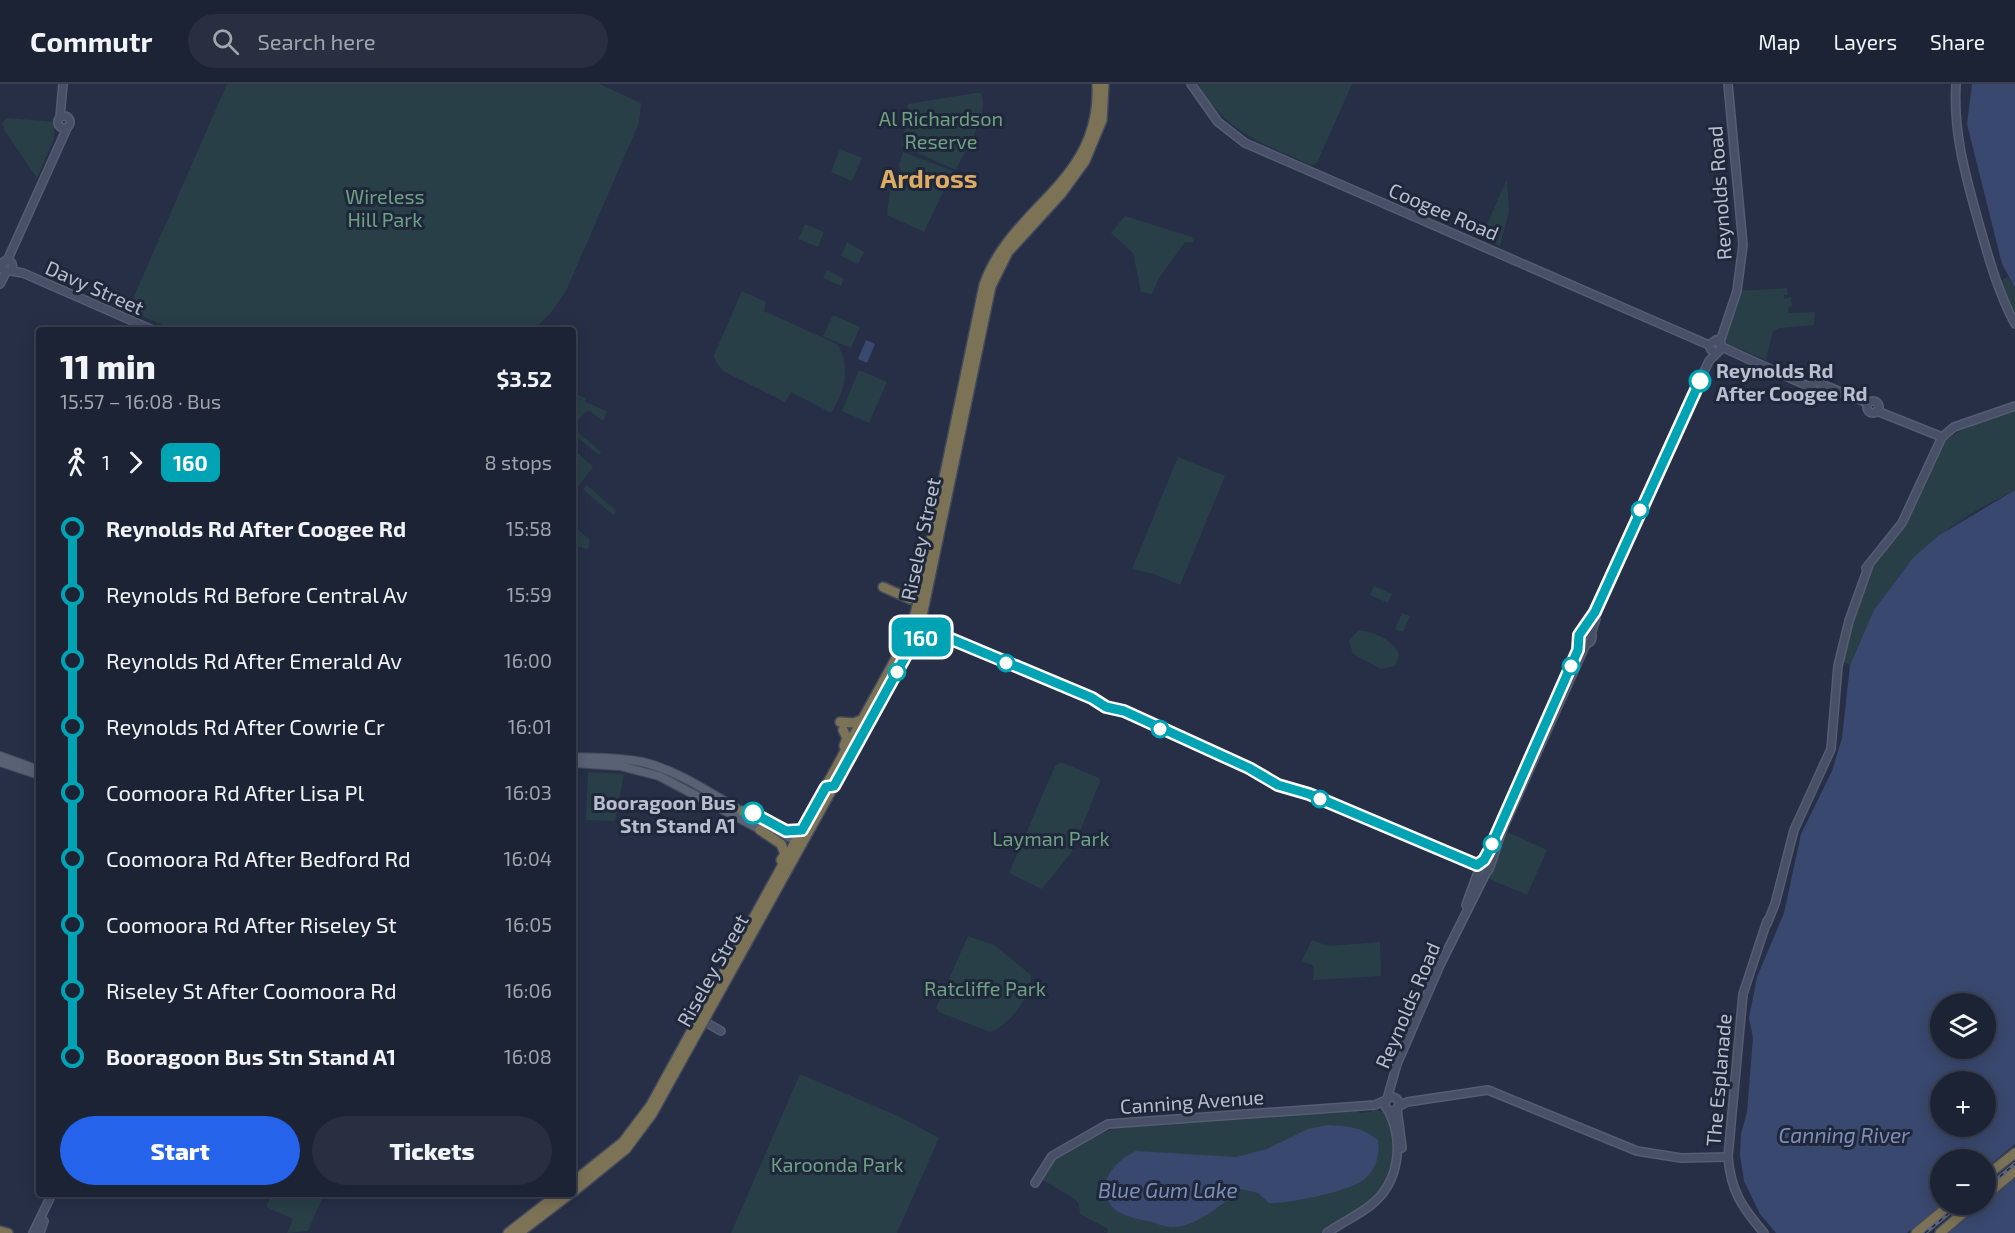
<!DOCTYPE html>
<meta charset="utf-8">
<style>
body{margin:0;font-family:"Exo 2",sans-serif;background:#292f40;color:#f1f3f6;height:100vh;display:flex;flex-direction:column;font-size:22px;white-space:nowrap}
*{box-sizing:border-box;margin:0}
p{font-size:20px;color:#a0a4ac}
.icon{flex:none;width:33px;height:33px;fill:none;stroke:currentColor;stroke-width:2;stroke-linecap:round;stroke-linejoin:round}
.map{position:relative;flex:1;overflow:hidden}
.side{position:absolute;left:36px;top:243px;width:540px;height:870px;display:flex;flex-direction:column;background:#1c2334;border-radius:6px;box-shadow:0 3px 15px #0003,0 0 0 2px #3a404f}
.side>*{flex:none}
.badge{padding:0 12px;border-radius:9px;font-size:21px;line-height:39px}
.buttons{position:absolute;left:1930px;top:909px;display:grid;gap:12px}
.buttons a{display:grid;place-items:center;width:66px;height:66px;border-radius:50%;background:#1c2334;box-shadow:0 3px 15px #0003,0 0 0 2px #3a404f;font-size:30px}
.map>.badge{position:absolute;translate:-50% -50%;box-shadow:0 0 0 3px #fff}
.legs{display:flex;align-items:center;gap:9px;height:66px;padding:0 24px;font-size:20px}
.legs p{margin-inline-start:auto}
.headline{display:flex;align-items:center;justify-content:space-between;height:102px;padding:0 24px}
h1{font-size:33px;font-weight:800;line-height:45px}
.action{display:flex;gap:12px;margin-top:auto;padding:12px 24px}
.action a{flex:1;height:69px;border-radius:36px;background:#2563eb;color:#fff;font-size:24px;font-weight:800;line-height:69px;text-align:center}
.action a+a{background:#292f40;color:#f1f3f6}
ul{padding:0 24px;list-style:none}
li{display:flex;align-items:center;gap:21px;height:66px;font-size:22px}
li i{display:grid;place-items:center;width:9px;height:100%;margin:0 8px;background:currentColor}
li i::after{content:'';width:15px;height:15px;margin:-8px;border:4px solid;border-radius:50%;background:#1c2334}
li p{margin-inline-start:auto}
li:first-child i{background:linear-gradient(#0000 50%,currentColor 0)}
li:last-child i{background:linear-gradient(currentColor 50%,#0000 0)}
header{display:flex;align-items:center;gap:36px;box-sizing:border-box;height:84px;padding:0 30px;background:#1c2334;border-bottom:2px solid #3a404f}
header strong{font-size:28px}
nav{display:flex;gap:33px;margin-inline-start:auto;font-size:21px}
.search{width:420px;height:54px;background:#292f40;display:flex;align-items:center;gap:15px;box-sizing:border-box;padding:0 21px;border-radius:33px;color:#a0a4ac;font-size:22px}
.map>svg:first-child{display:block}
</style>
<header>
<strong>Commutr</strong>
<div class="search"><svg class="icon" aria-label="search" viewBox="0 0 24 24"><circle cx="10" cy="10" r="6"/><path d="M15 15l6 6"/></svg>Search here</div>
<nav><a>Map</a><a>Layers</a><a>Share</a></nav>
</header>
<div class="map">
<svg width="2015" height="1149" viewBox="0 0 2015 1149">
<rect width="100%" height="100%" fill="#262f46"/>
<g fill="#283f47">
<path d="M 227,0 L 599,0 L 641,19 L 639,39 L 566,207 L 550,230 L 533,246 L 174,246 L 128,226 Z"/>
<path d="M 1198,0 L 1352,0 L 1317,79 L 1311,81 C 1264,60 1225,48 1198,0 Z"/>
<path d="M 975,9 L 981,9 C 991,28 964,68 956,86 L 902,62 L 908,20 Z"/>
<path d="M 7,34 L 55,38 L 54,55 L 37,94 L 5,47 L 2,39 Z"/>
<path d="M 840,65 L 862,74 L 852,97 L 831,88 Z"/>
<path d="M 903,68 L 953,87 L 924,148 L 887,131 L 891,97 L 901,87 L 899,81 Z"/>
<path d="M 1507,95 L 1509,127 L 1500,162 L 1481,154 Z"/>
<path d="M 1125,132 L 1192,153 L 1194,158 L 1185,158 L 1159,194 L 1152,210 L 1141,208 L 1133,169 L 1111,149 Z"/>
<path d="M 805,140 L 824,148 L 818,163 L 798,155 Z"/>
<path d="M 847,158 L 864,168 L 858,180 L 841,172 Z"/>
<path d="M 827,186 L 844,195 L 841,202 L 823,194 Z"/>
<path d="M 2008,193 L 2015,204 L 2015,232 L 1998,198 Z"/>
<path d="M 1787,204 L 1788,211 L 1784,211 L 1784,215 L 1791,213 L 1792,222 L 1788,224 L 1788,229 L 1815,228 L 1814,241 L 1780,244 L 1773,247 L 1766,276 L 1735,263 L 1732,269 L 1722,263 L 1737,207 Z"/>
<path d="M 742,207 L 766,218 L 764,227 L 837,260 C 852,283 844,309 831,329 L 791,308 L 785,318 L 723,287 L 716,278 L 714,271 Z"/>
<path d="M 833,231 L 860,243 L 851,264 L 823,252 Z"/>
<path d="M 859,286 L 887,298 L 869,339 L 842,327 Z"/>
<path d="M 573,309 L 586,314 L 585,318 L 607,327 L 603,337 L 588,326 L 573,342 Z"/>
<path d="M 2015,326 L 2015,406 C 1928,448 1886,492 1850,581 L 1841,577 L 1866,492 L 1877,474 L 1908,435 L 1945,356 L 1974,339 Z"/>
<path d="M 573,344 L 601,368 L 599,371 L 573,350 Z"/>
<path d="M 573,365 L 593,383 L 573,409 Z"/>
<path d="M 1178,373 L 1225,392 L 1180,501 L 1154,490 L 1132,485 Z"/>
<path d="M 587,401 L 616,427 L 613,431 L 583,405 Z"/>
<path d="M 573,441 L 590,456 L 588,465 L 573,462 Z"/>
<path d="M 1374,502 L 1392,510 L 1388,519 L 1370,511 Z"/>
<path d="M 1402,529 L 1410,532 L 1403,548 L 1395,545 Z"/>
<path d="M 1358,547 C 1371,545 1396,558 1399,571 L 1395,582 L 1381,585 L 1353,570 L 1349,557 Z"/>
<path d="M 1061,678 L 1099,694 L 1100,698 L 1071,769 L 1042,805 L 1009,789 L 1055,682 Z"/>
<path d="M 588,688 L 624,690 L 615,737 L 586,736 Z"/>
<path d="M 1508,748 L 1547,766 L 1527,811 L 1487,794 C 1501,783 1496,761 1508,748 Z"/>
<path d="M 968,852 L 994,861 L 1031,891 C 1031,913 1010,941 990,948 L 939,928 L 936,924 Z"/>
<path d="M 1312,856 L 1328,862 L 1380,858 L 1381,892 L 1313,896 L 1314,882 L 1302,877 Z"/>
<path d="M 800,990 L 900,1033 L 939,1054 L 897,1149 L 731,1149 Z"/>
<path d="M 1372,1024 L 1385,1029 L 1396,1061 L 1389,1090 L 1379,1108 L 1362,1124 L 1321,1149 L 1107,1149 L 1108,1145 L 1080,1130 L 1079,1120 L 1076,1116 L 1043,1096 C 1045,1069 1096,1053 1115,1044 L 1356,1026 L 1360,1029 L 1371,1028 Z"/>
<path d="M 272,1110 L 324,1110 L 308,1147 L 287,1149 L 293,1135 L 266,1123 Z"/>
</g>
<g fill="#39486e" fill-rule="evenodd">
<path d="M 1972,0 L 2015,0 L 2015,204 L 2002,180 L 1967,40 Z"/>
<path d="M 866,256 L 875,260 L 867,279 L 858,275 Z"/>
<path d="M 2015,406 L 2015,1149 L 1776,1149 L 1760,1130 L 1744,1097 L 1740,1071 L 1741,1050 L 1747,1028 L 1753,954 L 1749,934 L 1757,893 L 1784,829 L 1801,750 L 1832,687 L 1842,654 L 1850,581 L 1874,526 L 1913,474 L 1938,452 ZM 1941,920 L 1986,920 L 1986,964 L 1941,964 ZM 1941,998 L 1986,998 L 1986,1042 L 1941,1042 ZM 1941,1076 L 1986,1076 L 1986,1120 L 1941,1120 Z"/>
<path d="M 1328,1041 C 1348,1042 1362,1043 1378,1056 C 1380,1070 1377,1083 1366,1094 C 1353,1107 1287,1120 1269,1119 L 1258,1109 L 1241,1105 C 1221,1120 1201,1141 1174,1143 C 1168,1144 1158,1140 1152,1138 C 1142,1136 1126,1133 1117,1127 C 1090,1106 1113,1077 1136,1067 L 1236,1073 L 1267,1065 L 1308,1045 Z"/>
</g>
<g fill="#262f46">
<path d="M 2015,1060 L 2015,1094 L 1986,1118 L 1986,1084 Z"/>
<path d="M 1942,1121 L 1983,1121 L 1948,1149 L 1907,1149 Z"/>
</g>
<g fill="none" stroke-linecap="round" stroke-linejoin="round">
<g stroke="#565d70" stroke-width="10">
<g id="secondary">
<path d="M 1191,0 L 1218,38 L 1245,59 L 1709,261"/>
<path d="M 1956,0 C 1953,50 1966,93 1979,140 C 1989,175 1998,208 2015,240"/>
<circle cx="64" cy="38" r="6"/>
<path d="M 60,33 L 63,0"/>
<circle cx="7" cy="182" r="5.5"/>
<path d="M 7,177 L 67,44"/>
<path d="M 11,187 L 23,189 L 153,246"/>
<path d="M 0,200 L 6,188"/>
<path d="M 1720,258 L 1737,207 L 1743,161 L 1728,0"/>
<path d="M 1722,263 L 1812,304"/>
<circle cx="1817" cy="302" r="5"/>
<path d="M 1821,300 L 1868,319"/>
<circle cx="1873" cy="323" r="6"/>
<path d="M 1877,327 L 1942,353"/>
<path d="M 1866,484 L 1902,439 L 1942,353 L 1954,343 L 2015,322"/>
<path d="M 918,535 L 950,553"/>
<path d="M 915,540 L 1080,611"/>
<circle cx="1585" cy="553" r="7"/>
<path d="M 1584,547 L 1709,277 L 1721,265 L 1721,260 L 1716,256 L 1709,261 L 1711,266 L 1716,268"/>
<path d="M 1591,550 L 1596,535"/>
<path d="M 1576,571 L 1580,557"/>
<path d="M 1078,610 L 1092,614 L 1106,623 L 1124,627 L 1249,684 L 1278,701 L 1309,710 L 1477,781"/>
<path d="M 1483,778 L 1491,762"/>
<path d="M 1488,787 C 1491,783 1500,750 1504,742 L 1586,560"/>
<path d="M 1466,821 L 1478,788"/>
<path d="M 1767,840 L 1775,820 L 1794,746 L 1831,665 L 1838,582 L 1849,537 L 1869,481"/>
<path d="M 699,941 L 707,939 L 721,947"/>
<circle cx="1392" cy="1020" r="7"/>
<path d="M 1387,1015 L 1397,980 L 1440,881 L 1486,789"/>
<path d="M 1398,1023 L 1407,1018 L 1488,1006 L 1637,1067 L 1681,1074 L 1728,1073"/>
<path d="M 1397,1025 L 1402,1064"/>
<path d="M 1035,1099 L 1052,1072 L 1108,1040 L 1375,1021 L 1386,1016"/>
<path d="M 33,1149 L 52,1110"/>
<path d="M 40,1149 L 44,1137"/>
<path d="M 1327,1149 C 1341,1139 1357,1132 1371,1121 C 1400,1098 1404,1057 1388,1026"/>
<path d="M 1764,1149 C 1742,1123 1731,1108 1728,1073 L 1743,910 L 1767,837"/>
</g>
</g>
<g stroke="#444b5e" stroke-width="10">
<g id="primary">
<path d="M 0,672 L 39,686"/>
<path d="M 573,673 C 596,674 619,673 642,678 C 678,686 713,711 745,729"/>
<path d="M 0,678 L 39,691"/>
<path d="M 573,679 L 620,682 L 659,692 L 763,747"/>
<path d="M 774,745 L 800,759"/>
</g>
</g>
<g stroke="#424a5d" stroke-width="12">
<g id="highway">
<path d="M 883,503 L 910,515 L 920,510"/>
<path d="M 915,555 L 926,552 L 944,554"/>
<path d="M 840,638 L 854,639 L 863,635"/>
<path d="M 843,646 L 847,654 L 844,662"/>
<path d="M 742,727 C 763,732 779,751 802,746"/>
<path d="M 760,746 L 781,760 L 785,770 L 781,776"/>
<path d="M 1986,1092 L 2015,1069"/>
<path d="M 573,1098 L 623,1058 L 651,1021 L 900,567 L 913,538 L 920,510 L 984,201 C 1012,121 1102,99 1097,0"/>
<path d="M 573,1108 L 626,1065 L 652,1030 L 911,563 L 923,527 L 991,202 L 1008,168 L 1061,110 L 1085,77 L 1102,36 L 1104,0"/>
<path d="M 1986,1111 L 2015,1087"/>
<path d="M 0,1147 L 8,1149"/>
<path d="M 508,1149 L 558,1110"/>
<path d="M 519,1149 L 570,1110"/>
<path d="M 1916,1149 L 1951,1120"/>
<path d="M 1940,1149 L 1974,1120"/>
</g>
</g>
<use href="#secondary" stroke="#485068" stroke-width="7"/>
<use href="#primary" stroke="#596175" stroke-width="8"/>
<use href="#highway" stroke="#7c7357" stroke-width="9"/>
<g stroke="#5d657c" stroke-width="4">
<g id="rail">
<path d="M 1986,1104 L 2015,1080"/>
<path d="M 1925,1149 L 1960,1120"/>
</g>
</g>
<use href="#rail" stroke="#1f273b" stroke-width="1.5" stroke-dasharray="4.5" stroke-linecap="butt"/>
</g>
<g fill="none" stroke-linecap="round" stroke-linejoin="round">
<g stroke="#fff" stroke-width="14">
<path id="line-1" d="M 753,729 L 786,747 L 802,746 L 826,703 L 834,702 L 915,555 L 926,552 L 951,555 L 1092,614 L 1106,623 L 1124,627 L 1249,684 L 1278,701 L 1309,710 L 1477,781 L 1484,776 L 1490,765 L 1578,566 L 1579,551 L 1595,528 L 1700,297"/>
</g>
<use href="#line-1" stroke="#00a3b4" stroke-width="9"/>
</g>
<g fill="#fff" stroke="#00a3b4" stroke-width="3">
<circle cx="1700" cy="297" r="10"/>
<circle cx="1640" cy="426" r="8"/>
<circle cx="1006" cy="579" r="8"/>
<circle cx="1571" cy="582" r="8"/>
<circle cx="897" cy="588" r="8"/>
<circle cx="1160" cy="645" r="8"/>
<circle cx="1320" cy="715" r="8"/>
<circle cx="753" cy="729" r="10"/>
<circle cx="1492" cy="760" r="8"/>
</g>
<g text-anchor="middle" dominant-baseline="central" stroke-width="6" stroke-linejoin="round" paint-order="stroke">
<g font-size="20" fill="#6ea181" stroke="#1f273b">
<text x="941" y="34">Al Richardson<tspan x="941" dy="23">Reserve</tspan></text>
<text x="385" y="112">Wireless<tspan x="385" dy="23">Hill Park</tspan></text>
<text x="1051" y="754">Layman Park</text>
<text x="985" y="904">Ratcliffe Park</text>
<text x="837" y="1080">Karoonda Park</text>
</g>
<g font-size="20" fill="#b9bece" stroke="#1f273b">
<text transform="translate(1719 109) rotate(-94)">Reynolds Road</text>
<text transform="translate(1444 127) rotate(23)">Coogee Road</text>
<text transform="translate(95 203) rotate(24)">Davy Street</text>
<text transform="translate(920 455) rotate(-78)">Riseley Street</text>
<text transform="translate(712 886) rotate(-61)">Riseley Street</text>
<text transform="translate(1407 921) rotate(-67)">Reynolds Road</text>
<text transform="translate(1718 996) rotate(-85)">The Esplanade</text>
<text transform="translate(1192 1017) rotate(-4)">Canning Avenue</text>
</g>
<g font-size="20" font-weight="bold" fill="#b9bece" stroke="#1f273b" text-anchor="start">
<text x="1716" y="286">Reynolds Rd<tspan x="1716" dy="23">After Coogee Rd</tspan></text>
<text x="736" y="718" text-anchor="end">Booragoon Bus<tspan x="736" dy="23">Stn Stand A1</tspan></text>
</g>
<g font-size="21" font-style="italic" fill="#7e8eb7" stroke="#1f273b">
<text x="1844" y="1050">Canning River</text>
<text x="1168" y="1105">Blue Gum Lake</text>
</g>
<g font-size="26" font-weight="bold" fill="#deab64" stroke="#1f273b">
<text x="929" y="93">Ardross</text>
</g>
</g>
</svg>
<div class="buttons">
<a><svg class="icon" aria-label="layers" viewBox="0 0 24 24"><path d="M12 4l9 5-9 5-9-5zM3 14l9 5 9-5"/></svg></a>
<a>+</a>
<a>−</a>
</div>
<b class="badge" style="left:921px;top:553px;background:#00a3b4;color:#fff">160</b>
<section class="side">
<div class="headline"><div><h1>11 min</h1><p>15:57 – 16:08 · Bus</p></div><b>$3.52</b></div>
<div class="legs"><svg class="icon" aria-label="walk" viewBox="0 0 24 24"><circle cx="13" cy="4" r="2"/><path d="M13 8l-2 6 4 7M11 14l-3 7M7 12l3-4h3l4 4"/></svg>1<svg class="icon" aria-label="forward" viewBox="0 0 24 24"><path d="M9 5l7 7-7 7"/></svg><b class="badge" style="background:#00a3b4;color:#fff">160</b><p>8 stops</p></div>
<ul>
<li><i style="color:#00a3b4"></i><b>Reynolds Rd After Coogee Rd</b><p>15:58</p></li>
<li><i style="color:#00a3b4"></i><span>Reynolds Rd Before Central Av</span><p>15:59</p></li>
<li><i style="color:#00a3b4"></i><span>Reynolds Rd After Emerald Av</span><p>16:00</p></li>
<li><i style="color:#00a3b4"></i><span>Reynolds Rd After Cowrie Cr</span><p>16:01</p></li>
<li><i style="color:#00a3b4"></i><span>Coomoora Rd After Lisa Pl</span><p>16:03</p></li>
<li><i style="color:#00a3b4"></i><span>Coomoora Rd After Bedford Rd</span><p>16:04</p></li>
<li><i style="color:#00a3b4"></i><span>Coomoora Rd After Riseley St</span><p>16:05</p></li>
<li><i style="color:#00a3b4"></i><span>Riseley St After Coomoora Rd</span><p>16:06</p></li>
<li><i style="color:#00a3b4"></i><b>Booragoon Bus Stn Stand A1</b><p>16:08</p></li>
</ul>
<div class="action"><a>Start</a><a>Tickets</a></div>
</section>
</div>
